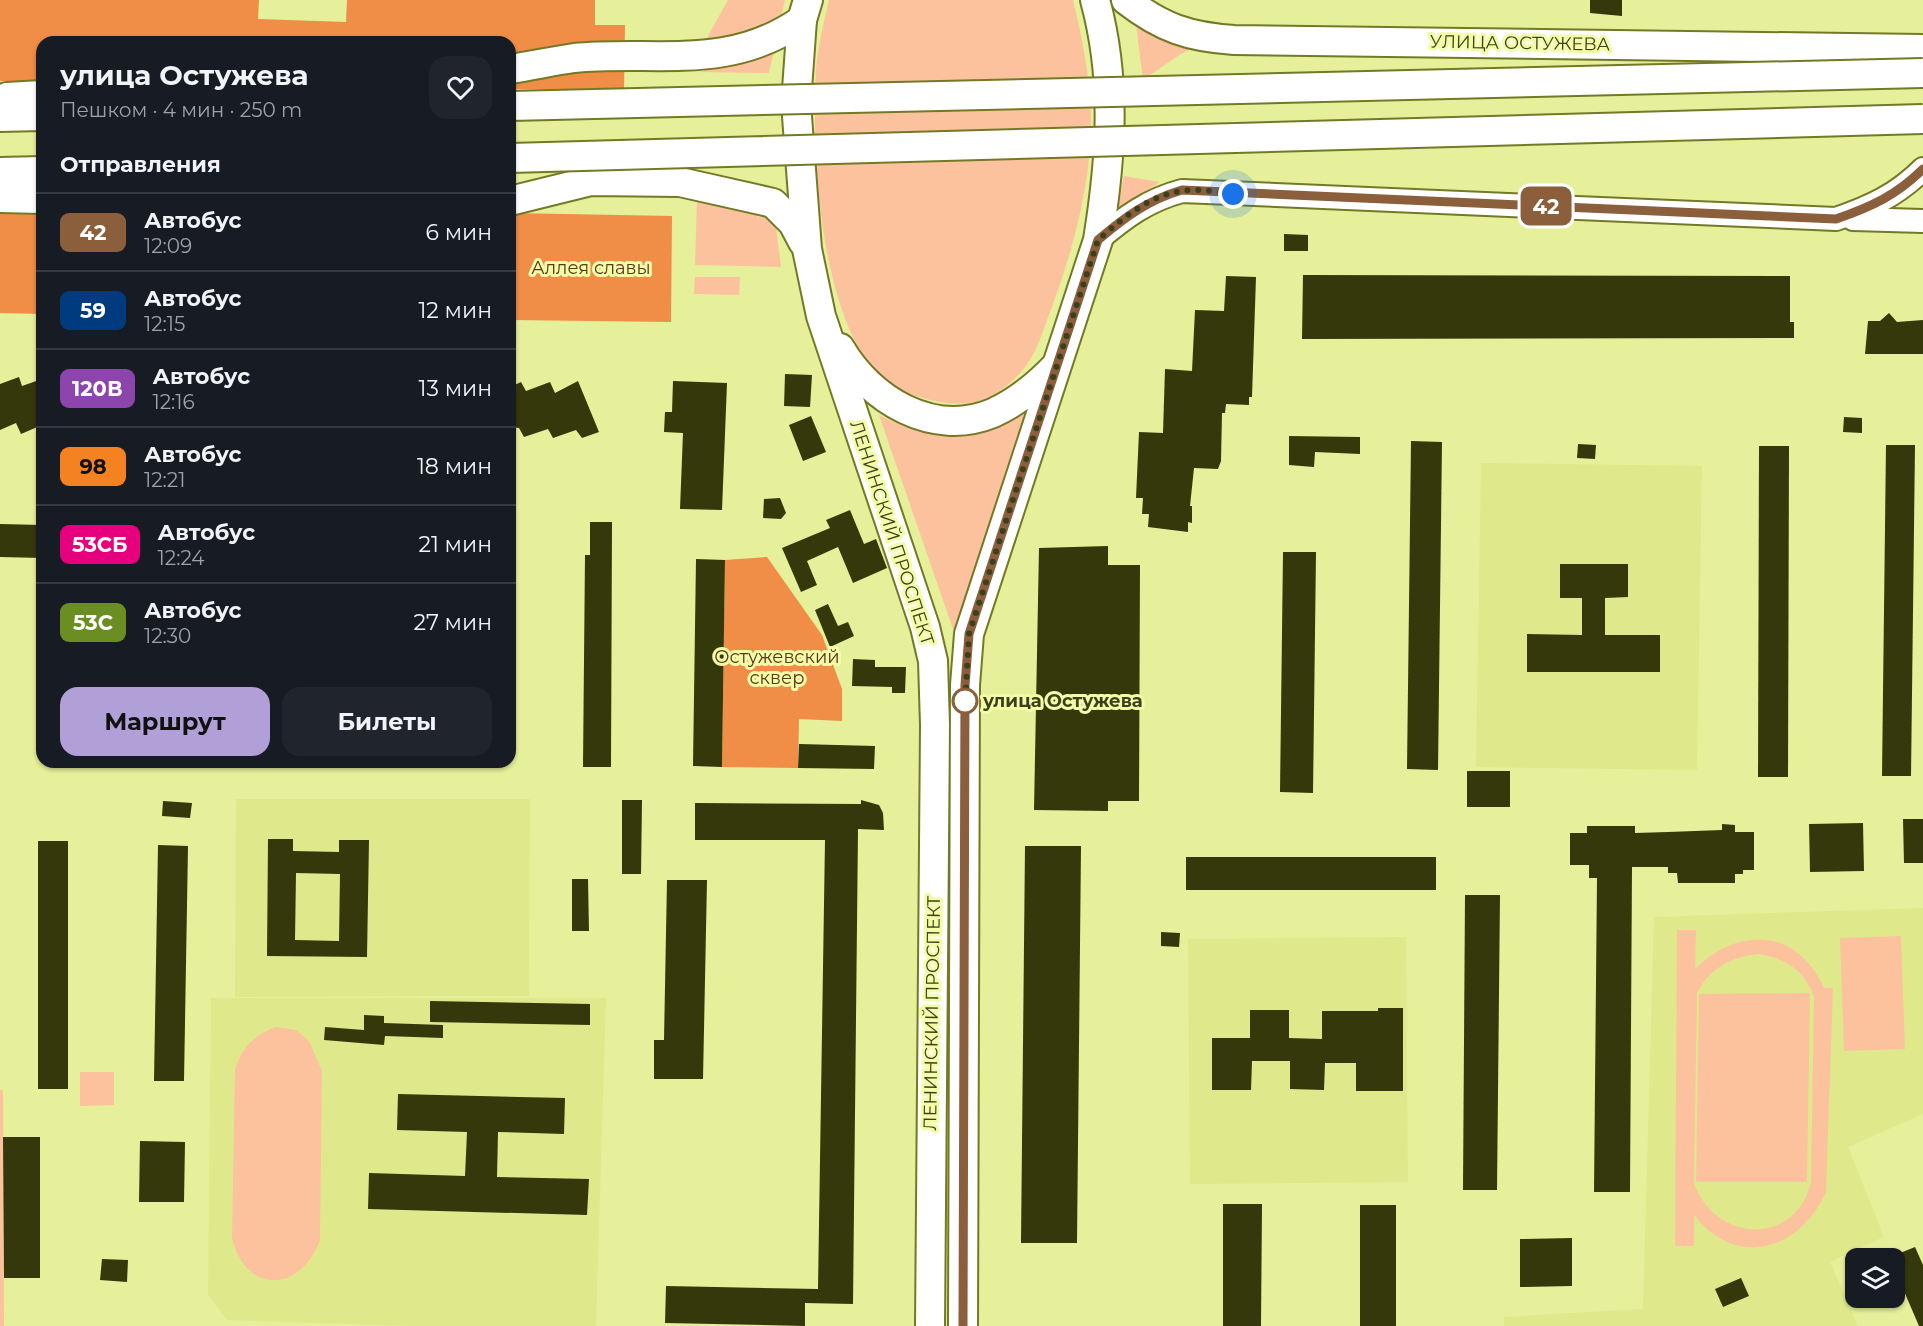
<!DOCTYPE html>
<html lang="ru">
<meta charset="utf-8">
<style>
body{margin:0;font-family:Montserrat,sans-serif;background:#20242c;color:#f1f3f6;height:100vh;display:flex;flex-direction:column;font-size:22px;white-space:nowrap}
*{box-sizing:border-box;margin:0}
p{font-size:20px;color:#9ea1a6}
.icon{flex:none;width:33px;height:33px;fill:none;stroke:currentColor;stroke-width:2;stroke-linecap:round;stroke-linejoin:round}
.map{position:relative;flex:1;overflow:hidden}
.panel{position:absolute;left:36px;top:36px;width:480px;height:732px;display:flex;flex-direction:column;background:#171b24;border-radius:18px;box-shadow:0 2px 4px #0004}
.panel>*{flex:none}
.badge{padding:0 12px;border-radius:9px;font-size:21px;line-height:39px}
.tools{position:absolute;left:1845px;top:1248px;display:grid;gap:12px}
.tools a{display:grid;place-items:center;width:60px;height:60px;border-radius:12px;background:#171b24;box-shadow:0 2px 4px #0004;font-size:30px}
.you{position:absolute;width:30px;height:30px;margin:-15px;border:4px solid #fff;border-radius:50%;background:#1a73e8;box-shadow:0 0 0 9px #1a73e833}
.map>.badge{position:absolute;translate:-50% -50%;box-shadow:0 0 0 3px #fff}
h2{padding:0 24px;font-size:22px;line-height:54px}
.round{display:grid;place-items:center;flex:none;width:63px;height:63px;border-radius:18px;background:#20242c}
.head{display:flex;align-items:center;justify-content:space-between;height:102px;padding:0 24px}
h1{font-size:28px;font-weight:700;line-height:45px}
.action{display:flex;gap:12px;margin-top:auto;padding:12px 24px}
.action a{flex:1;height:69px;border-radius:18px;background:#b1a0d7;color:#111;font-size:24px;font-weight:700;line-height:69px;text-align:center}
.action a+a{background:#20242c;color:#f1f3f6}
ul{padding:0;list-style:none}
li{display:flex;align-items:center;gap:18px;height:78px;padding:0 24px;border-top:2px solid #363941}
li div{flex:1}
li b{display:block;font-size:22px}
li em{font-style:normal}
li .badge{min-width:66px;font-weight:700;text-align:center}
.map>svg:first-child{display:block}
</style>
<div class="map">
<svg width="1923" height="1326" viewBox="0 0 1923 1326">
<rect width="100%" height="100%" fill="#e6ef9a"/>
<g fill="#dfe98b">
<path d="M 1481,463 L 1702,466 L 1697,770 L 1476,767 Z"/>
<path d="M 236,799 L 530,799 L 529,996 L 235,997 Z"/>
<path d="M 1923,908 L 1923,1114 L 1848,1147 L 1884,1237 L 1830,1262 L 1858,1326 L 1504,1326 L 1504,1317 L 1643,1309 L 1654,917 Z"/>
<path d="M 1406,937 L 1408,1182 L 1190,1184 L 1188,939 Z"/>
<path d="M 211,998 L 606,998 L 596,1326 L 412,1326 L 227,1320 L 208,1295 Z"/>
</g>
<g fill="#fcc29d" fill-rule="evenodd">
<path d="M 728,0 L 785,0 L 769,73 L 696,72 L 705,71 L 702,47 Z"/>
<path d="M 829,0 L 1073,0 C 1082,38 1090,76 1091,116 C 1092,182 1073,251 1050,312 C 1044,328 1039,345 1030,360 C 1020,376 999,395 980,401 C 960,406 939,403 920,397 C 913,395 904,393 898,390 C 819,348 811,148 816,69 C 818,46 824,22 829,0 Z"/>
<path d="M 1136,24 L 1197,46 L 1179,55 L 1143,80 Z"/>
<path d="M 1124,176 L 1160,182 L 1118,209 Z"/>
<path d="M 697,200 L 754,213 L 758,217 L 767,215 L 773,203 L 781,267 L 695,265 Z"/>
<path d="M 695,277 L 740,277 L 739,295 L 694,294 Z"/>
<path d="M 1029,412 L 954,632 L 879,415 C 937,444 971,440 1029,412 Z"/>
<path d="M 1677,930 L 1696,930 L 1695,969 C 1738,926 1797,928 1824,988 L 1833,988 L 1826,1192 C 1800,1250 1737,1270 1694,1215 L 1694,1246 L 1675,1246 ZM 1760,954 C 1786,959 1805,971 1814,997 L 1811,1182 C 1796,1247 1715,1243 1694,1183 L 1697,993 C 1710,968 1732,956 1760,954 Z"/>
<path d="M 1901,936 L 1905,1049 L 1844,1051 L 1840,938 Z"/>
<path d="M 1810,993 L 1807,1182 L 1696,1182 L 1699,994 Z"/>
<path d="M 276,1027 L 296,1030 L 309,1041 L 322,1071 L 320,1240 C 301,1292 246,1296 232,1238 L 235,1069 C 242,1047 254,1035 276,1027 Z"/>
<path d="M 80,1072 L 114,1072 L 114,1105 L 80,1106 Z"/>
<path d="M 0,1090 L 3,1090 L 4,1326 L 0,1326 Z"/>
</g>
<g fill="#f08d47">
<path d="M 0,0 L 259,0 L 258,19 L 346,22 L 347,0 L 595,0 L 595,25 L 625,25 L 624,91 L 510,89 L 510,42 L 42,42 L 42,81 L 0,81 Z"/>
<path d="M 0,207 L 42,207 L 42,314 L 0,313 Z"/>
<path d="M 510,213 L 672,216 L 671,322 L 510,320 Z"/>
<path d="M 767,557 L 822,635 L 842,689 L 842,721 L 799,719 L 798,768 L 722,767 L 725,560 Z"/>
</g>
<g fill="#35380a" fill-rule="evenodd">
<path d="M 1590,0 L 1622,0 L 1622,16 L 1590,13 Z"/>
<path d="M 1284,234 L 1308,235 L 1308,251 L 1284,251 Z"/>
<path d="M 1303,275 L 1790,276 L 1790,322 L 1794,322 L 1794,338 L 1302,339 Z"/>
<path d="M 1226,276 L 1256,277 L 1252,397 L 1249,397 L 1249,405 L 1226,404 L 1225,413 L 1222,413 L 1221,461 L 1218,469 L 1194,468 L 1190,506 L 1192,506 L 1192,523 L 1188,522 L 1188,532 L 1148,527 L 1149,514 L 1142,514 L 1143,498 L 1136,498 L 1139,432 L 1163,433 L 1165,369 L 1192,371 L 1195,310 L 1224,311 Z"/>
<path d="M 1889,313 L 1897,322 L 1923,320 L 1923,354 L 1865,354 L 1868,321 L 1880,321 Z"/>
<path d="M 785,374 L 812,375 L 810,407 L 784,406 Z"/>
<path d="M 19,377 L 22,386 L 42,379 L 42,425 L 21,434 L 16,423 L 0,430 L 0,384 Z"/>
<path d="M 578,381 L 599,432 L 582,438 L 576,430 L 553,438 L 548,429 L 524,437 L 519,428 L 510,427 L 510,387 L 521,382 L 526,391 L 550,382 L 555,393 Z"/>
<path d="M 673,381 L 727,383 L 722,510 L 680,509 L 683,433 L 664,432 L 665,412 L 672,412 Z"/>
<path d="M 811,416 L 826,452 L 803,461 L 789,425 Z"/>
<path d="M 1844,417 L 1862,418 L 1862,433 L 1843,432 Z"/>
<path d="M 1289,436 L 1360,437 L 1360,454 L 1315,452 L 1314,467 L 1289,465 Z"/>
<path d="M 1411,441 L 1442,442 L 1438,770 L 1407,769 Z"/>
<path d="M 1578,444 L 1596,445 L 1595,459 L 1577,458 Z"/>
<path d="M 1886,445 L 1915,445 L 1911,776 L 1882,776 Z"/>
<path d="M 1759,446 L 1789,446 L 1788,777 L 1758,777 Z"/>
<path d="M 780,498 L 786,513 L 781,519 L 763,518 L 764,499 Z"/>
<path d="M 850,510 L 864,544 L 876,539 L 887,568 L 853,583 L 838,547 L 807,561 L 817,585 L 801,592 L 782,548 L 830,528 L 826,520 Z"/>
<path d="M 590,522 L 612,522 L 611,767 L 583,767 L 585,555 L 590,555 Z"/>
<path d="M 0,524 L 42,525 L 42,558 L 0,557 Z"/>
<path d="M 1108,546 L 1108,565 L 1140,565 L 1139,801 L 1108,801 L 1108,811 L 1034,810 L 1039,548 Z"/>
<path d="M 1283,552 L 1316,552 L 1313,793 L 1280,792 Z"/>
<path d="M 696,559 L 725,560 L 722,767 L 693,766 Z"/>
<path d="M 1560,564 L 1628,564 L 1628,597 L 1605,598 L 1605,635 L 1660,635 L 1660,672 L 1527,672 L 1527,634 L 1582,635 L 1582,598 L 1560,598 Z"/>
<path d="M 828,604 L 838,626 L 848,622 L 854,636 L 830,647 L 815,610 Z"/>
<path d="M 853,659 L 875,660 L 875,667 L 906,667 L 905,693 L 892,693 L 892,687 L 852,686 Z"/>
<path d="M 799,744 L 875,746 L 874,769 L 798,768 Z"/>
<rect x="1467" y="771" width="43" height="36"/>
<path d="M 622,800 L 642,800 L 641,874 L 622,874 Z"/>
<path d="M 861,800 L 879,805 L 883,813 L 884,830 L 858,829 L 853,1304 L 805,1303 L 805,1326 L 665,1323 L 666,1286 L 818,1289 L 825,840 L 695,840 L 695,803 L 861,804 Z"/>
<path d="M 163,801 L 192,803 L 190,818 L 162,816 Z"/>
<path d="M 1903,819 L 1923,819 L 1923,863 L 1904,863 Z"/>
<path d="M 1863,823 L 1864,871 L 1810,872 L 1809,824 Z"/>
<path d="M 1722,824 L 1735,825 L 1735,832 L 1754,832 L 1754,870 L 1743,870 L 1743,874 L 1735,874 L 1735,883 L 1678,883 L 1677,873 L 1668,873 L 1668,867 L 1632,867 L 1630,1192 L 1594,1192 L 1597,878 L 1589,878 L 1589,865 L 1570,865 L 1570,833 L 1587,833 L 1587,826 L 1635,826 L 1635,833 L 1668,832 L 1722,830 Z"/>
<path d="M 268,839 L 293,839 L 293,851 L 339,852 L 339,840 L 369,840 L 367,957 L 267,956 ZM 296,873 L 340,874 L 339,941 L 295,940 Z"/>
<rect x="38" y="841" width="30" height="248"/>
<path d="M 158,845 L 188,846 L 184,1081 L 154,1081 Z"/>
<path d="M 1025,846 L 1081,846 L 1077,1243 L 1021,1243 Z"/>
<rect x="1186" y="857" width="250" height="33"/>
<path d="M 572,879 L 588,879 L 589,931 L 572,931 Z"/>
<path d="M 667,880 L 707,880 L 703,1079 L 654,1079 L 654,1040 L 664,1040 Z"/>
<path d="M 1465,895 L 1500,895 L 1497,1190 L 1463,1190 Z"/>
<path d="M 1161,932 L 1180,933 L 1179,947 L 1161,946 Z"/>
<path d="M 430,1001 L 590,1004 L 590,1025 L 430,1022 Z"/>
<path d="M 1378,1008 L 1403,1008 L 1403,1091 L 1356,1091 L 1356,1063 L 1325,1063 L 1324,1090 L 1290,1089 L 1290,1061 L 1252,1061 L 1251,1090 L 1212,1090 L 1212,1038 L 1250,1038 L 1250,1010 L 1289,1010 L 1289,1038 L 1322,1039 L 1322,1011 L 1378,1011 Z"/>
<path d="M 364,1015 L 384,1016 L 384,1023 L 443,1025 L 443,1038 L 385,1036 L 384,1045 L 324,1040 L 325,1027 L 364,1030 Z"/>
<path d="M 398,1094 L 565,1098 L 564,1134 L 498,1132 L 497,1177 L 589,1179 L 587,1215 L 368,1209 L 369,1173 L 465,1176 L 467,1132 L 397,1130 Z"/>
<path d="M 3,1137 L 40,1137 L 40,1278 L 4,1278 Z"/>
<path d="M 140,1141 L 185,1142 L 184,1202 L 139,1202 Z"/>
<path d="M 1223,1204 L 1262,1204 L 1261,1326 L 1223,1326 Z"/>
<rect x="1360" y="1205" width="36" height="121"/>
<path d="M 1572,1238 L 1572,1286 L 1520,1287 L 1520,1239 Z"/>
<path d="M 1915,1247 L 1923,1265 L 1923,1326 L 1919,1326 L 1894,1268 L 1894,1258 L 1890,1257 Z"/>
<path d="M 102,1259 L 128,1260 L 127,1282 L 100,1280 Z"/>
<path d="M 1741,1278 L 1749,1296 L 1723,1307 L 1715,1289 Z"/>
</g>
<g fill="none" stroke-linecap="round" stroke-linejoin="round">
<g stroke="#737924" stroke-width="26">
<g id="minor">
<path d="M 1853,219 L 1923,221"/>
<path d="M 1098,240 C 1125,217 1148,200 1182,191 L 1836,219 C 1871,207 1897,195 1923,169"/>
</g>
</g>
<g stroke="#737924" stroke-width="32">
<g id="major">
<path d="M 808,0 L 802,20 L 796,103 L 807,249 L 821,316 L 925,627 L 933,661 L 935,725 L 930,1326"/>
<path d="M 1126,0 C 1162,28 1189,37 1234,40 L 1923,49"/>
<path d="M 510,69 C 531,66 553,61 574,58 C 656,50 728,72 802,20"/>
<path d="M 0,100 L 7,97 L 42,95"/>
<path d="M 0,117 L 42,116"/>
<path d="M 0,172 L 42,171"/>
<path d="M 0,198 L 42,199"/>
<path d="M 510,201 L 591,181 L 680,182 L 773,203 L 793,223 L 803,242"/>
<path d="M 840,348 C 870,400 933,438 993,413 C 1017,402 1038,385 1056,366"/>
<path d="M 963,1326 L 965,685 L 969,634 L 1098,240 C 1111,159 1117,80 1095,0"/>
</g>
</g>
<use href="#minor" stroke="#fff" stroke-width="22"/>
<use href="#major" stroke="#fff" stroke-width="28"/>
<g stroke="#737924" stroke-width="32" stroke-linecap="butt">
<g id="major-bridge">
<path d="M 510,106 L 1923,73"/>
<path d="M 510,158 L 1923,119"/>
</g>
</g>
<use href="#major-bridge" stroke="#fff" stroke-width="28"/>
</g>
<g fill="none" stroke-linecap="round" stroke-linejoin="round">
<g stroke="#fff" stroke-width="14">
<path id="line" d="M 963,1326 L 965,685 L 969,634 L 1098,240 C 1125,217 1148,200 1182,190 L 1836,219 C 1871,207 1897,195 1923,169"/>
</g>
<use href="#line" stroke="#8b5e3c" stroke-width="9"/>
<path stroke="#3c3f1c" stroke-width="6" stroke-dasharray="0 10.8" d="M 965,701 L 965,705 L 969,634 L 1098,240 C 1122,219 1149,195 1182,191 C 1198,188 1217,192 1233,194"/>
</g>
<circle fill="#fff" stroke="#8b5e3c" stroke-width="3" cx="965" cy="701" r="12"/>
<g text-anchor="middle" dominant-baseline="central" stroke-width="6" stroke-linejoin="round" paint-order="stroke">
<g font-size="18" fill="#3c3f1c" stroke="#f3fca7">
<text transform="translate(1520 43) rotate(1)">УЛИЦА ОСТУЖЕВА</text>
<text transform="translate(892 533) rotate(72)">ЛЕНИНСКИЙ ПРОСПЕКТ</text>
<text transform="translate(932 1013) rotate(-89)">ЛЕНИНСКИЙ ПРОСПЕКТ</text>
</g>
<g font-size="18" fill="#5d3519" stroke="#f3fca7">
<text x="591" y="268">Аллея славы</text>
<text x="777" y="657">Остужевский<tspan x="777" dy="21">сквер</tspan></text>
</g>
<g font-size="18" font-weight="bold" fill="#3c3f1c" stroke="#f3fca7" text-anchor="start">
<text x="983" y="701">улица Остужева</text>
</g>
</g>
</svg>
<div class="tools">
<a><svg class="icon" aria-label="layers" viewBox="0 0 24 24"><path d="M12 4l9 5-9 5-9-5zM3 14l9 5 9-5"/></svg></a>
</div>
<div class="you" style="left:1233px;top:194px"></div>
<b class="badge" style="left:1546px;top:206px;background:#8b5e3c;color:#fff">42</b>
<section class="panel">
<div class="head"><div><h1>улица Остужева</h1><p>Пешком · 4 мин · 250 m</p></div><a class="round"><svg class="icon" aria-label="heart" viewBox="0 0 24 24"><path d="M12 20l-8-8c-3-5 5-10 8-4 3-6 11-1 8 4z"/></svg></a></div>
<h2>Отправления</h2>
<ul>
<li><span class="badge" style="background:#8b5e3c;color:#fff">42</span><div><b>Автобус</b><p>12:09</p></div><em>6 мин</em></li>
<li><span class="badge" style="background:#003b80;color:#fff">59</span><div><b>Автобус</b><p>12:15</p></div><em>12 мин</em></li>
<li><span class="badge" style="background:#8e44ad;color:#fff">120В</span><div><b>Автобус</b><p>12:16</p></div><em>13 мин</em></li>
<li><span class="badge" style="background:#f58220;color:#111">98</span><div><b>Автобус</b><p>12:21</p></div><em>18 мин</em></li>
<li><span class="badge" style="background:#e6007e;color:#fff">53СБ</span><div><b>Автобус</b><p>12:24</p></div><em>21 мин</em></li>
<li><span class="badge" style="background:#6b8e23;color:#fff">53С</span><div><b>Автобус</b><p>12:30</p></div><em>27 мин</em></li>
</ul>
<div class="action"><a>Маршрут</a><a>Билеты</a></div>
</section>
</div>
